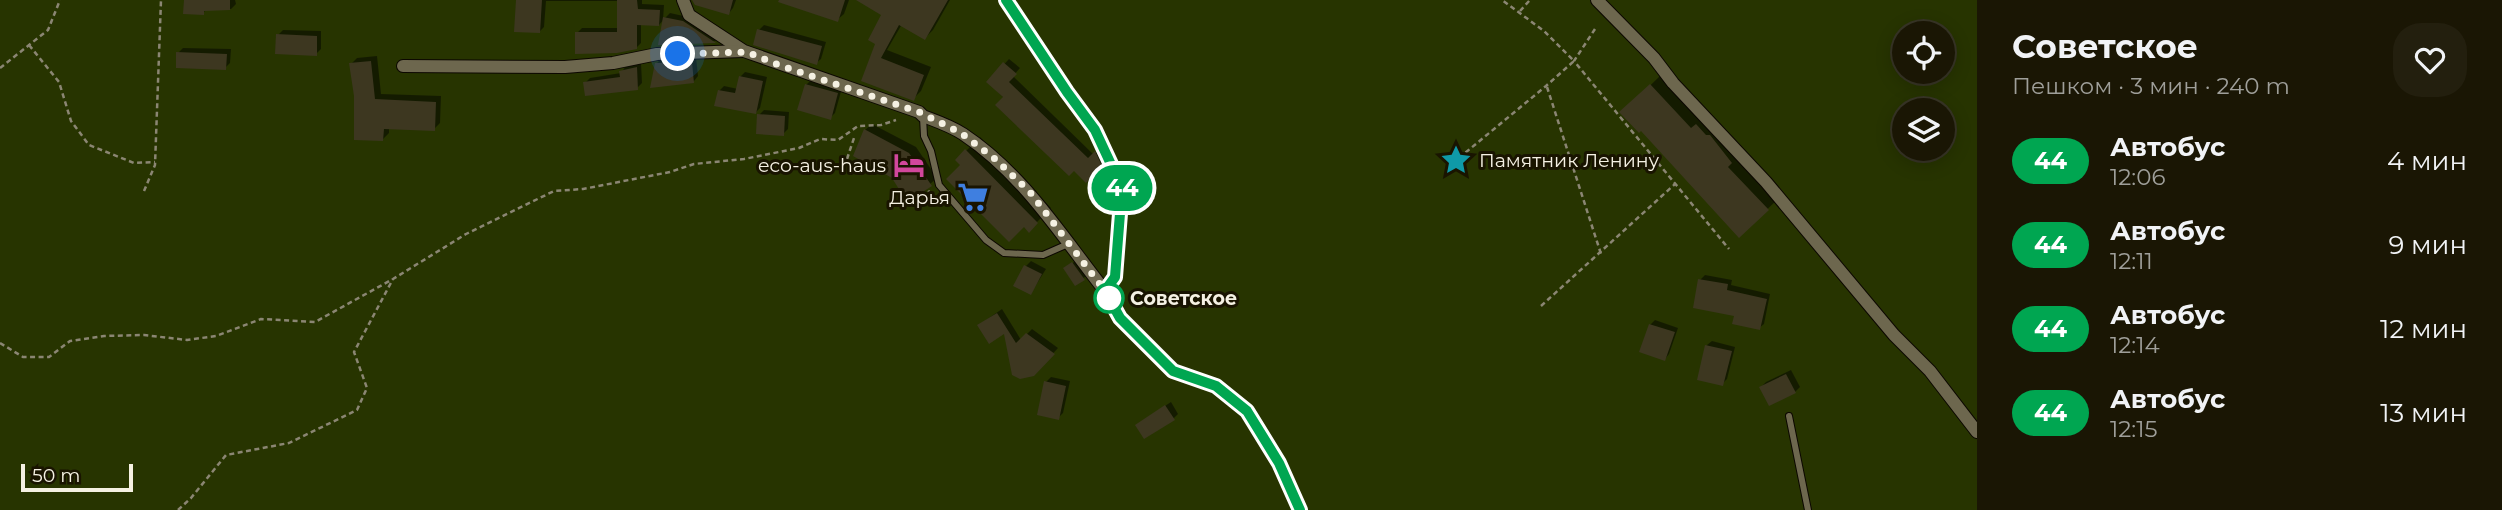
<!DOCTYPE html>
<html lang="ru">
<meta charset="utf-8">
<style>
body{margin:0;font-family:Montserrat,sans-serif;background:#231f0e;color:#f1f3f6;height:100vh;display:flex;flex-direction:column;font-size:26px;white-space:nowrap}
*{box-sizing:border-box;margin:0}
p{font-size:23px;color:#9f9f9a}
.icon{flex:none;width:38px;height:38px;fill:none;stroke:currentColor;stroke-width:2;stroke-linecap:round;stroke-linejoin:round}
.map{position:relative;flex:1;overflow:hidden}
.panel{display:flex;flex-direction:column;background:#1a1604;width:525px}
.panel>*{flex:none}
.badge{padding:0 14px;border-radius:23px;font-size:24px;line-height:46px}
.tools{position:absolute;left:1892px;top:21px;display:grid;gap:14px}
.tools a{display:grid;place-items:center;width:63px;height:63px;border-radius:50%;background:#1a1604;box-shadow:0 4px 18px #0003,0 0 0 2px #383526;font-size:35px}
.scale{position:absolute;left:21px;bottom:18px;width:112px;box-sizing:border-box;padding-left:7px;border:4px solid #f5f1e3;border-top:0;font-size:19px;line-height:24px;white-space:nowrap;color:#f5f1e3;-webkit-text-stroke:5px #191400;paint-order:stroke}
.you{position:absolute;width:35px;height:35px;margin:-18px;border:5px solid #fff;border-radius:50%;background:#1a73e8;box-shadow:0 0 0 10px #1a73e833}
.map>.badge{position:absolute;translate:-50% -50%;box-shadow:0 0 0 4px #fff}
.round{display:grid;place-items:center;flex:none;width:74px;height:74px;border-radius:28px;background:#231f0e}
.headline{display:flex;align-items:center;justify-content:space-between;height:119px;padding:0 35px}
h1{font-size:33px;font-weight:700;line-height:52px}
ul{padding:0;list-style:none}
li{display:flex;align-items:center;gap:21px;height:84px;padding:0 35px}
li div{flex:1}
li b{display:block;font-size:26px}
li em{font-style:normal}
li .badge{min-width:77px;font-weight:700;text-align:center}
main{display:flex;flex:1;min-height:0}
.map>svg:first-child{display:block}
</style>
<main>
<div class="map">
<svg width="1977" height="510" viewBox="0 0 1977 510">
<rect width="100%" height="100%" fill="#231d06"/>
<path fill="#273400" fill-rule="evenodd" d="M 0,0 L 1977,0 L 1977,510 L 0,510 ZM 1904,33 L 1942,33 L 1942,72 L 1904,72 ZM 1904,110 L 1942,110 L 1942,149 L 1904,149 Z"/>
<g fill="#0007">
<path d="M 186,0 L 235,0 L 236,4 L 231,9 L 207,9 L 203,13 Z"/>
<path d="M 518,0 L 642,0 L 642,4 L 664,5 L 663,20 L 670,13 L 688,17 L 719,38 L 715,41 L 660,43 L 665,18 L 659,25 L 641,24 L 641,43 L 636,48 L 577,33 L 582,28 L 619,28 L 618,1 L 546,1 L 544,27 L 539,32 Z"/>
<path d="M 700,0 L 736,0 L 733,8 L 729,13 Z"/>
<path d="M 802,0 L 849,0 L 844,14 L 837,20 Z"/>
<path d="M 872,0 L 950,0 L 933,30 L 925,38 L 902,24 L 887,50 L 931,67 L 921,91 L 913,99 L 864,80 L 878,43 L 884,14 Z"/>
<path d="M 764,25 L 826,42 L 821,59 L 816,63 L 759,30 Z"/>
<path d="M 283,30 L 321,31 L 321,49 L 316,54 L 278,35 Z"/>
<path d="M 183,48 L 231,49 L 230,63 L 225,68 L 178,53 Z"/>
<path d="M 377,56 L 381,94 L 441,96 L 440,123 L 434,129 L 389,127 L 389,133 L 383,139 L 356,96 L 351,64 L 357,58 Z"/>
<path d="M 696,57 L 698,76 L 694,81 L 656,64 L 661,59 Z"/>
<path d="M 1009,59 L 1020,68 L 1013,76 L 1094,155 L 1101,148 L 1106,160 L 1086,180 L 988,82 Z"/>
<path d="M 641,63 L 642,83 L 637,88 L 585,83 L 590,78 L 621,73 L 626,66 Z"/>
<path d="M 745,72 L 767,77 L 760,108 L 755,113 L 719,91 L 724,86 L 738,89 L 740,77 Z"/>
<path d="M 1661,75 L 1778,199 L 1739,236 L 1641,129 L 1622,113 Z"/>
<path d="M 811,80 L 842,88 L 835,113 L 830,118 L 806,85 Z"/>
<path d="M 764,110 L 789,112 L 788,129 L 783,134 L 759,115 Z"/>
<path d="M 872,124 L 916,147 L 937,178 L 930,184 L 865,130 Z"/>
<path d="M 980,137 L 1051,208 L 1029,230 L 957,160 Z"/>
<path d="M 1078,259 L 1089,274 L 1075,284 L 1066,268 Z"/>
<path d="M 1031,261 L 1046,269 L 1031,293 L 1026,266 Z"/>
<path d="M 1705,275 L 1732,280 L 1731,285 L 1770,294 L 1764,324 L 1759,328 L 1700,280 Z"/>
<path d="M 1002,309 L 1021,340 L 1032,329 L 1058,348 L 1033,375 L 1005,332 L 979,325 Z"/>
<path d="M 1655,320 L 1678,328 L 1669,354 L 1665,359 L 1650,325 Z"/>
<path d="M 1712,341 L 1735,347 L 1727,379 L 1722,384 L 1707,345 Z"/>
<path d="M 1791,370 L 1800,387 L 1795,392 L 1761,387 L 1766,382 Z"/>
<path d="M 1051,377 L 1070,381 L 1063,413 L 1058,418 L 1046,382 Z"/>
<path d="M 1171,402 L 1178,414 L 1173,419 L 1142,421 Z"/>
</g>
<g fill="#3d3720">
<path d="M 184,0 L 230,0 L 230,10 L 204,11 L 204,15 L 183,14 Z"/>
<path d="M 516,0 L 542,0 L 540,33 L 514,32 Z"/>
<path d="M 617,0 L 637,0 L 638,9 L 660,10 L 659,26 L 637,25 L 637,49 L 617,53 L 575,54 L 575,32 L 617,32 Z"/>
<path d="M 692,0 L 733,0 L 729,15 L 695,5 Z"/>
<path d="M 779,0 L 845,0 L 838,22 L 778,2 Z"/>
<path d="M 856,0 L 948,0 L 925,40 L 899,25 L 881,58 L 924,75 L 914,101 L 861,81 L 875,44 L 868,40 L 881,15 Z"/>
<path d="M 663,17 L 683,21 L 716,43 L 658,45 Z"/>
<path d="M 757,29 L 822,46 L 817,65 L 753,45 Z"/>
<path d="M 276,34 L 317,36 L 317,56 L 275,54 Z"/>
<path d="M 176,52 L 227,54 L 226,70 L 176,68 Z"/>
<path d="M 371,61 L 375,99 L 436,102 L 435,131 L 384,129 L 383,141 L 354,140 L 354,96 L 349,63 Z"/>
<path d="M 692,62 L 694,83 L 650,88 L 655,63 Z"/>
<path d="M 1003,62 L 1017,74 L 1009,82 L 1088,158 L 1095,151 L 1102,166 L 1086,183 L 1074,171 L 1069,176 L 995,105 L 1003,97 L 986,82 Z"/>
<path d="M 637,67 L 638,90 L 585,96 L 583,82 L 620,77 L 619,71 Z"/>
<path d="M 739,76 L 763,81 L 756,114 L 714,106 L 718,90 L 735,93 Z"/>
<path d="M 805,84 L 838,93 L 831,120 L 797,110 Z"/>
<path d="M 1650,84 L 1691,128 L 1696,124 L 1706,135 L 1710,135 L 1732,163 L 1728,167 L 1769,210 L 1739,238 L 1641,131 L 1639,133 L 1619,112 Z"/>
<path d="M 757,114 L 785,116 L 784,136 L 756,134 Z"/>
<path d="M 864,129 L 909,153 L 932,186 L 907,202 L 892,178 L 853,156 Z"/>
<path d="M 965,149 L 1038,223 L 1029,233 L 1024,227 L 1009,242 L 946,179 L 960,165 L 955,160 Z"/>
<path d="M 1072,262 L 1085,280 L 1075,286 L 1063,268 Z"/>
<path d="M 1024,265 L 1042,274 L 1031,295 L 1013,286 Z"/>
<path d="M 1698,279 L 1728,284 L 1727,290 L 1767,299 L 1760,330 L 1732,324 L 1734,316 L 1693,308 Z"/>
<path d="M 997,313 L 1016,343 L 1026,333 L 1055,354 L 1034,376 L 1020,379 L 1012,375 L 1004,334 L 989,344 L 977,325 Z"/>
<path d="M 1649,324 L 1675,332 L 1665,361 L 1639,352 Z"/>
<path d="M 1705,345 L 1732,351 L 1723,386 L 1697,380 Z"/>
<path d="M 1786,374 L 1796,393 L 1769,406 L 1759,387 Z"/>
<path d="M 1044,381 L 1066,386 L 1059,420 L 1037,415 Z"/>
<path d="M 1165,405 L 1175,420 L 1144,439 L 1135,425 Z"/>
</g>
<g fill="none" stroke-linecap="round" stroke-linejoin="round">
<g stroke="#0c0700" stroke-width="8">
<g id="service">
<path d="M 923,117 L 924,136 L 931,151 L 939,185 L 986,240 L 1004,253 L 1043,255 L 1068,244"/>
<path d="M 1789,416 L 1808,510"/>
</g>
</g>
<g stroke="#0c0700" stroke-width="14">
<g id="minor">
<path d="M 683,0 L 689,15 L 744,51 L 919,112 L 923,116 C 936,121 951,126 963,134 C 1023,174 1061,235 1105,291"/>
<path d="M 1006,0 L 1067,92 L 1095,130 L 1122,188 L 1115,277 L 1105,291 L 1120,318 L 1173,371 L 1216,386 L 1246,411 L 1279,463 L 1300,510"/>
<path d="M 1597,0 L 1654,58 L 1673,83 L 1766,182 L 1894,335 L 1930,371 L 1977,432"/>
<path d="M 403,66 L 565,67 L 613,63 L 657,54 L 743,51"/>
</g>
</g>
<g stroke="#8b8673" stroke-width="2.5" stroke-dasharray="5 3.5" stroke-linecap="butt">
<path d="M 1520,11 L 1530,0"/>
<path d="M 1595,29 L 1574,61 L 1729,249"/>
<path d="M 29,45 L 59,82 L 71,121 L 89,145 L 134,163 L 155,162"/>
<path d="M 0,68 L 48,30 L 60,0"/>
<path d="M 1547,87 L 1601,254"/>
<path d="M 1459,158 L 1546,86 L 1574,61 L 1544,31 L 1502,0"/>
<path d="M 847,159 L 854,138"/>
<path d="M 144,191 L 155,165 L 161,0"/>
<path d="M 906,205 L 930,191"/>
<path d="M 1541,306 L 1675,184"/>
<path d="M 0,343 L 23,357 L 49,357 L 70,341 L 104,336 L 144,335 L 187,340 L 216,336 L 261,319 L 315,322 L 393,279 L 466,234 L 554,191 L 583,189 L 670,172 L 694,164 L 744,159 L 799,148 L 820,139 L 838,140 L 858,126 L 881,125 L 896,120"/>
<path d="M 178,510 L 191,498 L 226,455 L 289,443 L 357,410 L 367,388 L 354,352 L 393,279"/>
</g>
<use href="#service" stroke="#6d674e" stroke-width="6"/>
<use href="#minor" stroke="#6d674e" stroke-width="12"/>
</g>
<g fill="none" stroke-linecap="round" stroke-linejoin="round">
<g stroke="#fff" stroke-width="16">
<path id="line" d="M 1006,0 L 1067,92 L 1095,130 L 1122,188 L 1115,277 L 1105,291 L 1120,318 L 1173,371 L 1216,386 L 1247,411 L 1279,463 L 1300,510"/>
</g>
<use href="#line" stroke="#00a651" stroke-width="10"/>
<path stroke="#f5f1e3" stroke-width="7" stroke-dasharray="0 12.6" d="M 678,54 L 747,52 L 776,64 L 919,112 L 961,133 L 994,158 L 1030,192 L 1105,291 L 1112,303 L 1109,298"/>
</g>
<defs>
<g id="sight-bare" transform="scale(2.415)"><path d="M0-6L1.8-2.2L6-1.7L2.9 1.2L3.7 5.4L0 3.3L-3.7 5.4L-2.9 1.2L-6-1.7L-1.8-2.2Z" fill="#0f9aa8" stroke="#191400" stroke-width="2.5" paint-order="stroke"/></g>
<g id="hotel-bare" transform="scale(2.415)"><path d="M-6-4.5h1.5V1H6V5H4.5V3h-9V5H-6ZM-4 0a1.8 1.8 0 1 1 3.6 0ZM.5 0V-2.5h3Q6-2.5 6 0Z" fill="#d1479c" stroke="#191400" stroke-width="2.5" paint-order="stroke"/></g>
<g id="supermarket-bare" transform="scale(2.415)"><path d="M-6-5.5h2.5l.6 2H6L4.5 2H-2.5L-4.4-4H-6ZM-1.5 3.2a1.3 1.3 0 1 0 .1 0ZM3 3.2a1.3 1.3 0 1 0 .1 0Z" fill="#3f7fe0" stroke="#191400" stroke-width="2.5" paint-order="stroke"/></g>
</defs>
<g fill-rule="evenodd">
<use href="#sight-bare" x="1456" y="160"/>
<use href="#hotel-bare" x="909" y="165"/>
<use href="#supermarket-bare" x="973" y="197"/>
</g>
<circle fill="#fff" stroke="#00a651" stroke-width="3.5" cx="1109" cy="298" r="14"/>
<g text-anchor="middle" dominant-baseline="central" stroke-width="6" stroke-linejoin="round" paint-order="stroke">
<g font-size="19" fill="#f5f1e3" stroke="#191400" text-anchor="end">
<text x="1479" y="160" text-anchor="start">Памятник Ленину</text>
<text x="886" y="165">eco-aus-haus</text>
<text x="950" y="197">Дарья</text>
</g>
<g font-size="19" font-weight="bold" fill="#f5f1e3" stroke="#191400" text-anchor="start">
<text x="1130" y="298">Советское</text>
</g>
</g>
</svg>
<div class="tools">
<a><svg class="icon" aria-label="locate" viewBox="0 0 24 24"><circle cx="12" cy="12" r="6"/><path d="M12 2v4M12 18v4M2 12h4M18 12h4"/></svg></a>
<a><svg class="icon" aria-label="layers" viewBox="0 0 24 24"><path d="M12 4l9 5-9 5-9-5zM3 14l9 5 9-5"/></svg></a>
</div>
<div class="scale">50 m</div>
<div class="you" style="left:678px;top:54px"></div>
<b class="badge" style="left:1122px;top:188px;background:#00a651;color:#fff">44</b>
</div>
<section class="panel">
<div class="headline"><div><h1>Советское</h1><p>Пешком · 3 мин · 240 m</p></div><a class="round"><svg class="icon" aria-label="heart" viewBox="0 0 24 24"><path d="M12 20l-8-8c-3-5 5-10 8-4 3-6 11-1 8 4z"/></svg></a></div>
<ul>
<li><span class="badge" style="background:#00a651;color:#fff">44</span><div><b>Автобус</b><p>12:06</p></div><em>4 мин</em></li>
<li><span class="badge" style="background:#00a651;color:#fff">44</span><div><b>Автобус</b><p>12:11</p></div><em>9 мин</em></li>
<li><span class="badge" style="background:#00a651;color:#fff">44</span><div><b>Автобус</b><p>12:14</p></div><em>12 мин</em></li>
<li><span class="badge" style="background:#00a651;color:#fff">44</span><div><b>Автобус</b><p>12:15</p></div><em>13 мин</em></li>
</ul>
</section>
</main>
